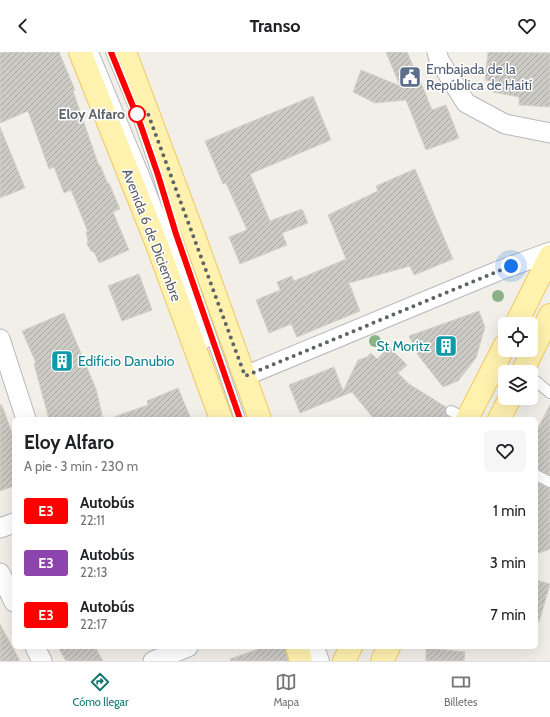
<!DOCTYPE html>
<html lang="es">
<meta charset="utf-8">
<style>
body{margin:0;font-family:Cabin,sans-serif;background:#f6f6f6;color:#202124;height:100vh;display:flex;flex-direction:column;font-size:15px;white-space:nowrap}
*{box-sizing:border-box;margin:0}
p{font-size:13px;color:#757577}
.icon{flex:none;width:22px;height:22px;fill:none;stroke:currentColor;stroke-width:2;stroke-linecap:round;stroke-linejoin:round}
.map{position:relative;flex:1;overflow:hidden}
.details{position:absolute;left:12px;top:365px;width:526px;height:232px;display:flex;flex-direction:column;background:#fff;border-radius:6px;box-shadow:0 4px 16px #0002}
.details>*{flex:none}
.badge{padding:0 8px;border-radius:3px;font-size:14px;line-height:26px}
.fabs{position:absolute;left:498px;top:265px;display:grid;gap:8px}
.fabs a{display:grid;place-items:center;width:40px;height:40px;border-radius:6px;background:#fff;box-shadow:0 4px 16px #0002;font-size:20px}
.you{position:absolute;width:20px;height:20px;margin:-10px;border:3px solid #fff;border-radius:50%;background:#1a73e8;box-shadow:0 0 0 6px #1a73e833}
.map>.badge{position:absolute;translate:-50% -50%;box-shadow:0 0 0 2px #fff}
.round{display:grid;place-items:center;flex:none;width:42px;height:42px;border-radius:6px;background:#f6f6f6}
.headline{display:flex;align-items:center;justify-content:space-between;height:68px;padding:0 12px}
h1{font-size:19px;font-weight:800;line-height:30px}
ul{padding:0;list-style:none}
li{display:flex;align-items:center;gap:12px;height:52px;padding:0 12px}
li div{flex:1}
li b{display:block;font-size:15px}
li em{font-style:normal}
li .badge{min-width:44px;font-weight:700;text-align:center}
header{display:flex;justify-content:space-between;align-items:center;height:52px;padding:0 12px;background:#fff;font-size:18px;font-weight:800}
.menu{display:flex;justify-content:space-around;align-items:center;height:56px;border-top:1px solid #e0e0e0;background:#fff;font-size:11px;color:#757577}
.menu a{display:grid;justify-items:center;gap:2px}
.menu .selected{color:#0f766e}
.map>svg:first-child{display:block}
</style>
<header><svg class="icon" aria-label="back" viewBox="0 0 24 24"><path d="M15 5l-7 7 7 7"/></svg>Transo<svg class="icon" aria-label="heart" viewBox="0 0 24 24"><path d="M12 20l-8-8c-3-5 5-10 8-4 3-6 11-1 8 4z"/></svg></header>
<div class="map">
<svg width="550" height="609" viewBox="0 0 550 609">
<defs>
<pattern id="building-hatch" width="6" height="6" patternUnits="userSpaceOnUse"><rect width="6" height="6" fill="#cccac5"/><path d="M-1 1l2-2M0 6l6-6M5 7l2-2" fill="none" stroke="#a9a8a4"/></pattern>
</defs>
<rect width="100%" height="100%" fill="#f1efe8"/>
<g fill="url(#building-hatch)" stroke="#d6d1c6">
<path d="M 0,0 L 59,0 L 75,38 L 73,39 L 99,114 L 100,113 L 108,132 L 109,131 L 120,157 L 113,160 L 129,198 L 99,211 L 94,200 L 91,199 L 87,192 L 88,188 L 86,180 L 88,180 L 71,138 L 64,141 L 54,115 L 49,117 L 28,59 L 0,71 Z"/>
<path d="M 386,0 L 407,0 L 427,45 L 428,46 L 427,46 L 432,58 L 446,53 L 459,86 L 426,98 L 406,48 L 375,51 L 353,40 L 361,18 L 400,34 Z"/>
<path d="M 488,0 L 550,1 L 550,55 L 519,53 L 519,45 L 493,40 L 495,30 L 485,28 Z"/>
<path d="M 313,44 L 331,88 L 250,122 L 270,169 L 302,157 L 308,171 L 282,181 L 287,193 L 240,212 L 229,185 L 247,178 L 226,131 L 223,132 L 205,89 Z"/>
<path d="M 0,75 L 25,136 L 0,146 Z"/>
<path d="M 415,117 L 453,207 L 414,223 L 410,214 L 349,231 L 360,259 L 297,285 L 291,272 L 269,281 L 256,248 L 280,238 L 277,230 L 292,224 L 294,229 L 346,207 L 328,163 L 378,139 L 376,134 Z"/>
<path d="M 139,222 L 152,258 L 122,269 L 108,234 Z"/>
<path d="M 479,259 L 485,275 L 476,306 L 458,329 L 443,335 L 418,303 L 409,284 Z"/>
<path d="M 64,261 L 96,337 L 103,367 L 49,367 L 34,312 L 36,311 L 22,279 Z"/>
<path d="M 389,295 L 407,313 L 398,321 L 409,332 L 446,355 L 445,359 L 448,365 L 446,367 L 374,367 L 352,340 L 300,361 L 289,333 L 334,315 L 343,339 L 358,308 L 367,305 L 371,301 L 377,307 Z"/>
<path d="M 178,336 L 191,367 L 114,367 L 114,365 L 148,353 L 147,349 Z"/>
<path d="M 0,353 L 2,353 L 14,387 L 14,434 L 0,439 Z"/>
<path d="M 550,353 L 550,423 L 536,417 L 536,374 L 539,374 Z"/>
<path d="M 536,430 L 550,436 L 550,497 L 536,502 Z"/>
<path d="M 536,528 L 550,532 L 539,570 L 536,570 Z"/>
<path d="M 0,572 L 20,609 L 0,609 Z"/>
<path d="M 58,595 L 95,595 L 103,609 L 66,609 Z"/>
<path d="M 265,595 L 285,595 L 288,609 L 231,609 L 230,607 Z"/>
<path d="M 426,596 L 465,600 L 464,609 L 426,609 Z"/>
</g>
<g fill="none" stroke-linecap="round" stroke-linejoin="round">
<g stroke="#b5b8bc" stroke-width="12">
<g id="lane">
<path d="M 93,0 L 147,130 L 168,185 L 205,291"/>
<path d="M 111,0 L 137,62 L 158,123 L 176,183 L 240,367"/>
<path d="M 531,325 L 550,341"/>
<path d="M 451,359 L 468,367"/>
<path d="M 536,423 L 550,430"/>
<path d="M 310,595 L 314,609"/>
<path d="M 319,595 L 324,609"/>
</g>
</g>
<g stroke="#b5b8bc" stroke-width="21">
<g id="street">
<path d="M 437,0 L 439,8 L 466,51 L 505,72 L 550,81"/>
<path d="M 0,287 L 26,367"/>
<path d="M 245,324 L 498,219 L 550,200"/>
<path d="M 0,476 L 14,471"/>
<path d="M 0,521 L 14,550"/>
<path d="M 35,595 L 42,609"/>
<path d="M 153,609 L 188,595"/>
</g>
</g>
<g stroke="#f2c960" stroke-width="24">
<g id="primary">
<path d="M 80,0 L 156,190 L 221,367"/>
<path d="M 125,0 L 193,181 L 260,367"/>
<path d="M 516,272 L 550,204"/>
<path d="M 522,320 L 550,263"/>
<path d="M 467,367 L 505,293"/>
<path d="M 499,367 L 510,346"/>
<path d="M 297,595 L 301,609"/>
<path d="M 344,609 L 351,595"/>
<path d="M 382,609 L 389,595"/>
</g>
</g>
<use href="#lane" stroke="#fff" stroke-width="10"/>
<use href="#street" stroke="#fff" stroke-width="19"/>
<use href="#primary" stroke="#fff2af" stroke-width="22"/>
</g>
<g fill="#89b387">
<circle cx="498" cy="244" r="6"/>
<circle cx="375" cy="289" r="6"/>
</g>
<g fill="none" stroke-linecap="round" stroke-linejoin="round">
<g stroke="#fff" stroke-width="9">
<path id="line" d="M 111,0 L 141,74 L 158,123 L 176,182 L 240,367"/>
</g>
<use href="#line" stroke="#f00" stroke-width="6"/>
<path stroke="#5f6368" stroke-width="4" stroke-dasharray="0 7.2" d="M 137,62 L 147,59 L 245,324 L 511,214"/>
</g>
<defs>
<g id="civic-square" transform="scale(1.15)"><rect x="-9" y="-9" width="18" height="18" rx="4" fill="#5c6f8a" stroke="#fff"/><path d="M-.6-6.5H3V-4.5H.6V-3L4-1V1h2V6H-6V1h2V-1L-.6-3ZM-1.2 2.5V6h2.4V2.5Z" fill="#fff"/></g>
<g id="building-square" transform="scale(1.15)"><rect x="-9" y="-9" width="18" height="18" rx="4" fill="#0f9aa8" stroke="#fff"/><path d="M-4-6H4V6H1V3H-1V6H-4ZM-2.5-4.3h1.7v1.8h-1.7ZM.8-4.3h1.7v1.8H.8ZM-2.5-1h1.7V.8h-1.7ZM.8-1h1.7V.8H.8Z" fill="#fff"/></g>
</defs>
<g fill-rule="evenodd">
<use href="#civic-square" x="410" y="25"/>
<use href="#building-square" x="446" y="294"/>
<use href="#building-square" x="62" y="309"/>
</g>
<circle fill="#fff" stroke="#f00" stroke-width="2" cx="137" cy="62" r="8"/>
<g text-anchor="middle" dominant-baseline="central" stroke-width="3" stroke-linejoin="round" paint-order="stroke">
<g font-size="14" fill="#4e5e75" stroke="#fff" text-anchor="start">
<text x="426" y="17">Embajada de la<tspan x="426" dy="16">República de Haití</tspan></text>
</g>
<g font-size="14" font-weight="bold" fill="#5f6368" stroke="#fff" text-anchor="end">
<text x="125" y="62">Eloy Alfaro</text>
</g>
<g font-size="14" fill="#5f6368" stroke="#fff">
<text transform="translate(152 183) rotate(69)">Avenida 6 de Diciembre</text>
</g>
<g font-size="14" fill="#0d838f" stroke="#fff" text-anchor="end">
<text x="430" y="294">St Moritz</text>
<text x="78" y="309" text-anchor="start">Edificio Danubio</text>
</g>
</g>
</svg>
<div class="fabs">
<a><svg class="icon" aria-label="locate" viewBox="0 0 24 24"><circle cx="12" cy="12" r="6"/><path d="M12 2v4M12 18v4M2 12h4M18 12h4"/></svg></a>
<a><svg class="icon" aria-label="layers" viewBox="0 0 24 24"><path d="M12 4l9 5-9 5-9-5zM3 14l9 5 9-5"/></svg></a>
</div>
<div class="you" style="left:511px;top:214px"></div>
<section class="details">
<div class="headline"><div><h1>Eloy Alfaro</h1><p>A pie · 3 min · 230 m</p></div><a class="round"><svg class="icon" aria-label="heart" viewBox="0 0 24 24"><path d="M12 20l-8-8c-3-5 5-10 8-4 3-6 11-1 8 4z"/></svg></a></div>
<ul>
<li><span class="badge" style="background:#f00;color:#fff">E3</span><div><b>Autobús</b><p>22:11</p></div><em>1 min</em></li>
<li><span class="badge" style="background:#8e44ad;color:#fff">E3</span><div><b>Autobús</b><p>22:13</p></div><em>3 min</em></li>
<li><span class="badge" style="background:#f00;color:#fff">E3</span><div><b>Autobús</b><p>22:17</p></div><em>7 min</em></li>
</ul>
</section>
</div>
<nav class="menu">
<a class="selected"><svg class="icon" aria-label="directions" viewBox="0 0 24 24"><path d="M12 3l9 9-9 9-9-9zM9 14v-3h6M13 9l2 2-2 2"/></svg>Cómo llegar</a>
<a><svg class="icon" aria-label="map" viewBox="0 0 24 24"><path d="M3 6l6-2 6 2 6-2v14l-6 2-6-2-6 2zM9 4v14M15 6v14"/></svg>Mapa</a>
<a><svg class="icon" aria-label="tickets" viewBox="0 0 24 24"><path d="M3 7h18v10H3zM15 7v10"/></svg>Billetes</a>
</nav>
